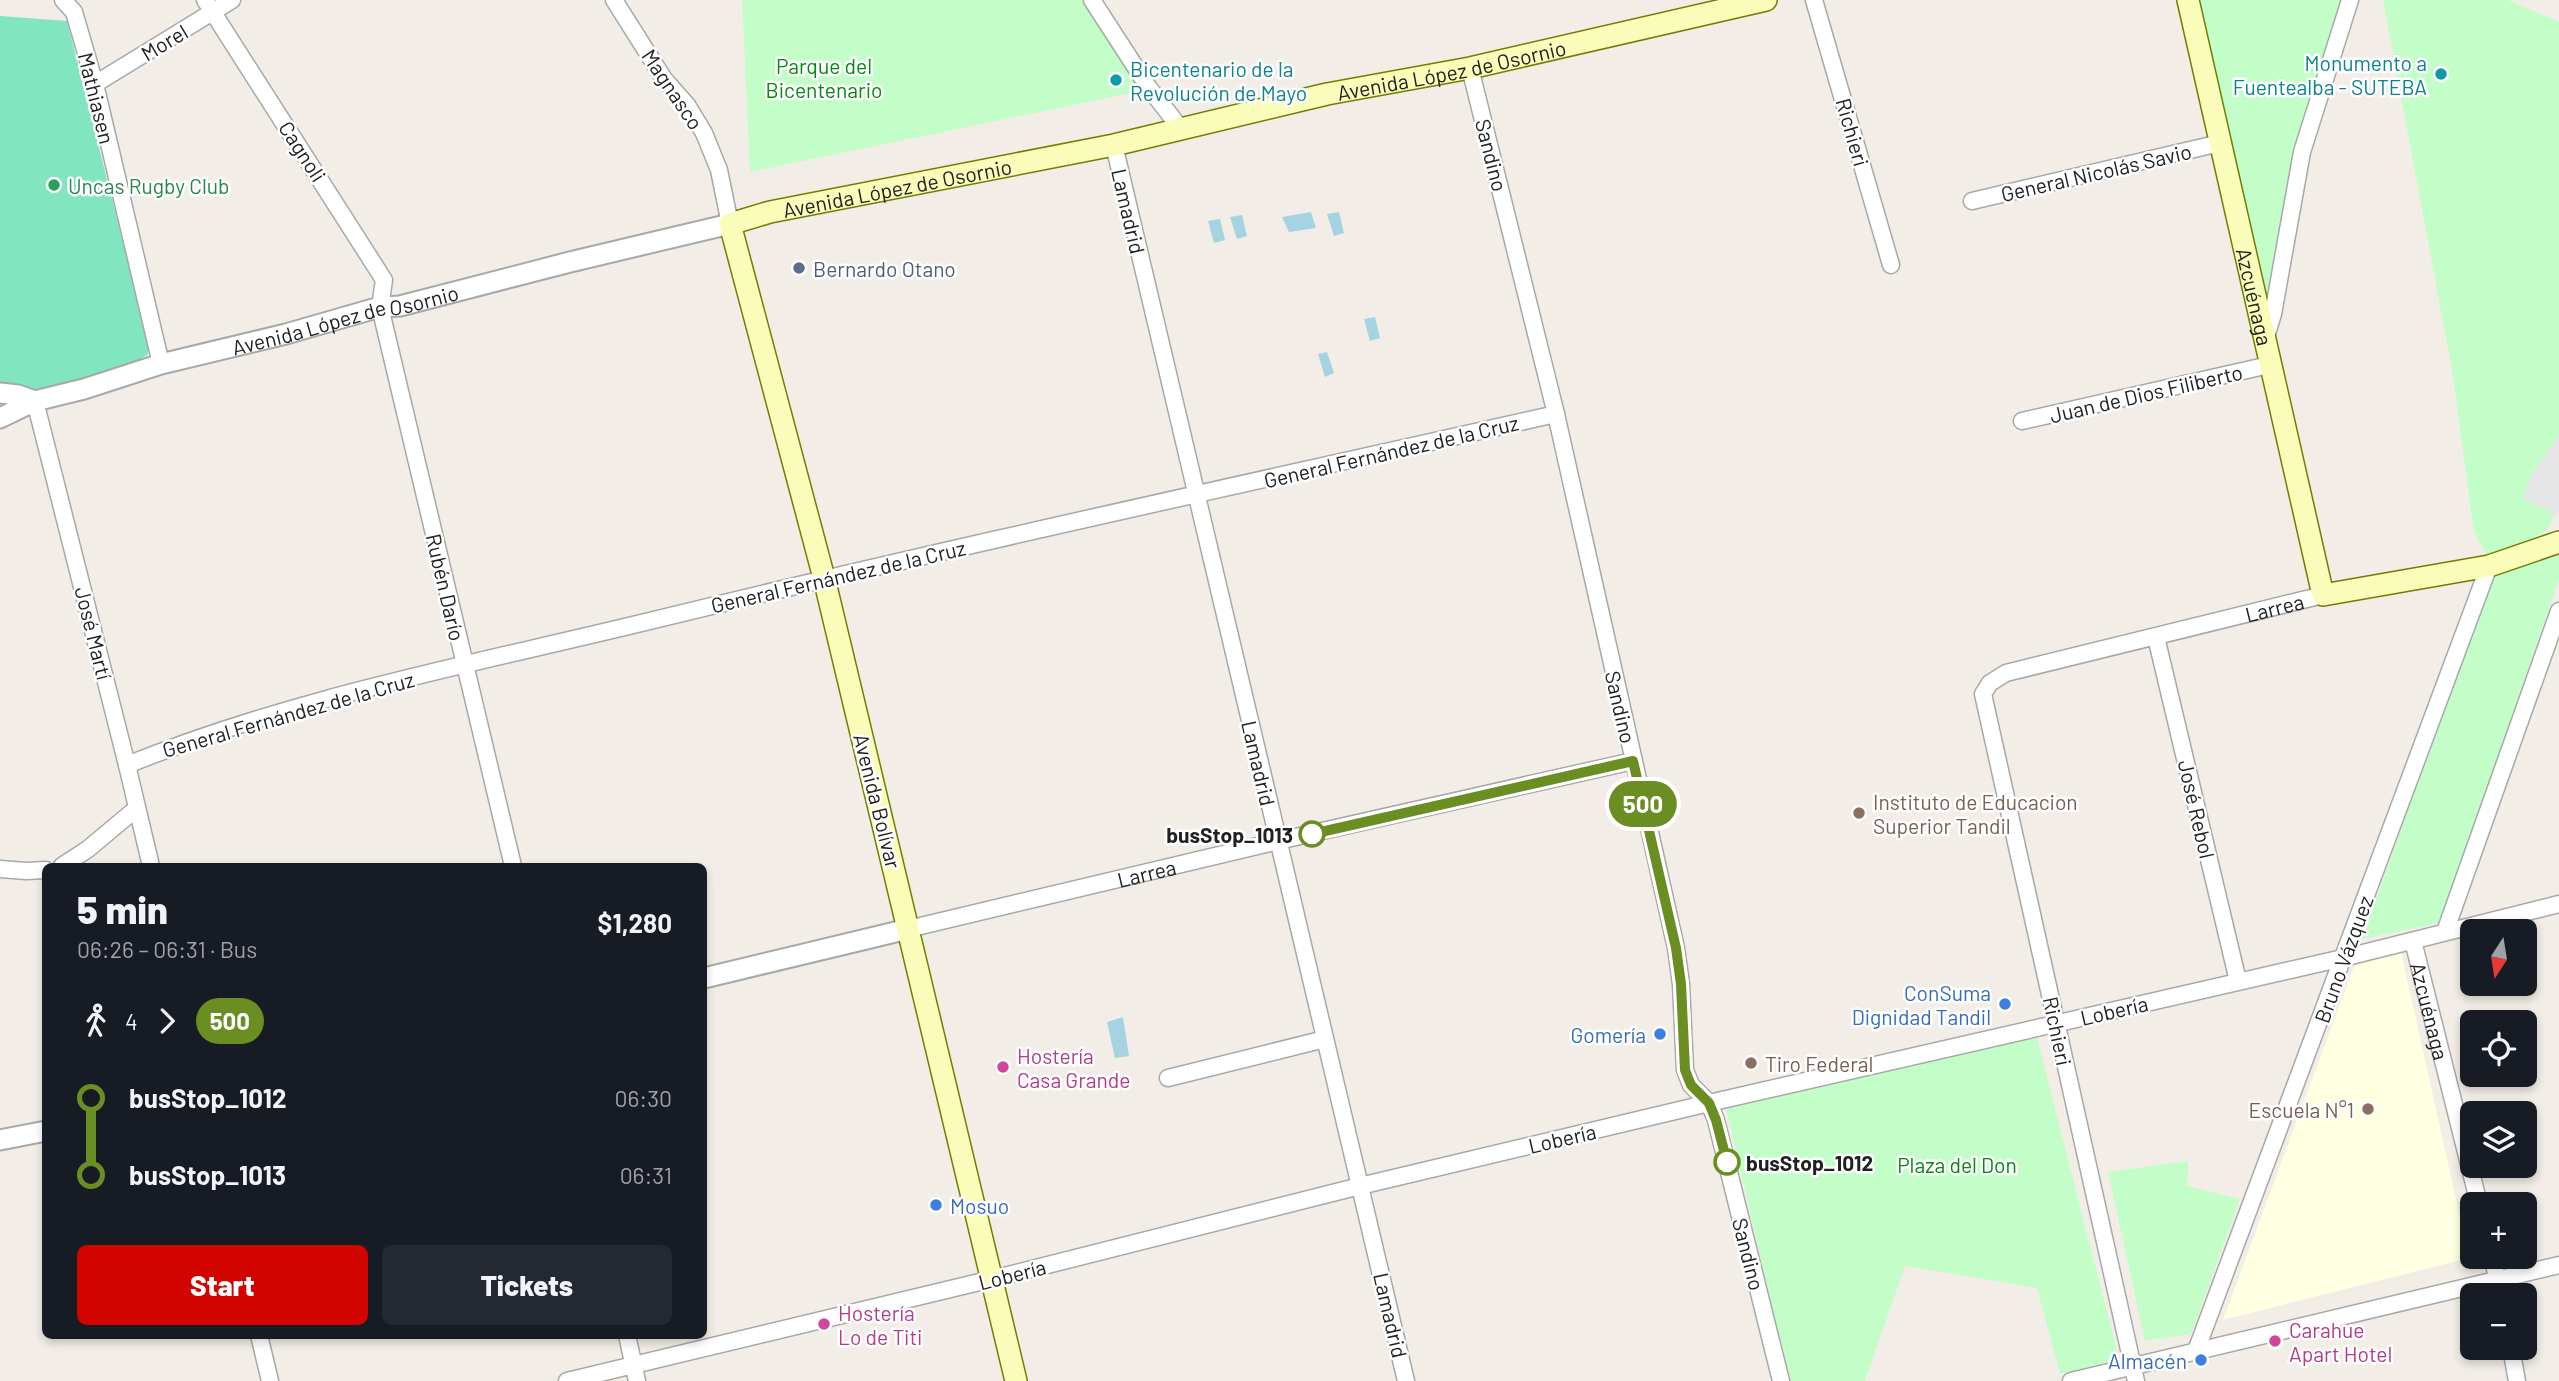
<!DOCTYPE html>
<meta charset="utf-8">
<style>
body{margin:0;font-family:Barlow,sans-serif;background:#242831;color:#f1f3f6;height:100vh;display:flex;flex-direction:column;font-size:26px;white-space:nowrap}
*{box-sizing:border-box;margin:0}
p{font-size:23px;color:#9ea1a6}
.icon{flex:none;width:38px;height:38px;fill:none;stroke:currentColor;stroke-width:2;stroke-linecap:round;stroke-linejoin:round}
.map{position:relative;flex:1;overflow:hidden}
.details{position:absolute;left:42px;top:863px;width:665px;height:476px;display:flex;flex-direction:column;background:#171b24;border-radius:10px;box-shadow:0 4px 10px #0003}
.details>*{flex:none}
.badge{padding:0 14px;border-radius:23px;font-size:24px;line-height:46px}
.needle{width:46px;rotate:192deg}
.buttons{position:absolute;left:2460px;top:919px;display:grid;gap:14px}
.buttons a{display:grid;place-items:center;width:77px;height:77px;border-radius:10px;background:#171b24;box-shadow:0 4px 10px #0003;font-size:35px}
.map>.badge{position:absolute;translate:-50% -50%;box-shadow:0 0 0 4px #fff}
.legs{display:flex;align-items:center;gap:10px;height:77px;padding:0 35px;font-size:23px}
.legs p{margin-inline-start:auto}
.summary{display:flex;align-items:center;justify-content:space-between;height:119px;padding:0 35px}
h1{font-size:38px;font-weight:800;line-height:52px}
.action{display:flex;gap:14px;margin-top:auto;padding:14px 35px}
.action a{flex:1;height:80px;border-radius:10px;background:#d10400;color:#fff;font-size:28px;font-weight:800;line-height:80px;text-align:center}
.action a+a{background:#242831;color:#f1f3f6}
ul{padding:0 35px;list-style:none}
li{display:flex;align-items:center;gap:24px;height:77px;font-size:26px}
li i{display:grid;place-items:center;width:10px;height:100%;margin:0 9px;background:currentColor}
li i::after{content:'';width:18px;height:18px;margin:-9px;border:5px solid;border-radius:50%;background:#171b24}
li p{margin-inline-start:auto}
li:first-child i{background:linear-gradient(#0000 50%,currentColor 0)}
li:last-child i{background:linear-gradient(currentColor 50%,#0000 0)}
.map>svg:first-child{display:block}
</style>
<div class="map">
<svg width="2559" height="1381" viewBox="0 0 2559 1381">
<rect width="100%" height="100%" fill="#f2eee7"/>
<path fill="#ffffe2" d="M 2401,952 L 2469,1258 L 2223,1320 L 2356,961 Z"/>
<g fill="#c3fdc8">
<path d="M 742,0 L 1087,0 L 1141,91 L 750,172 Z"/>
<path d="M 2199,0 L 2343,0 L 2314,82 L 2300,129 L 2287,190 L 2289,210 L 2268,310 Z"/>
<path d="M 2383,0 L 2508,0 L 2559,22 L 2559,435 L 2532,474 L 2523,499 L 2550,511 L 2553,517 C 2548,541 2508,548 2487,555 L 2474,533 L 2453,376 Z"/>
<path d="M 2559,556 L 2559,580 L 2439,923 L 2362,939 L 2494,571 Z"/>
<path d="M 2036,1034 L 2119,1359 L 2060,1374 L 2037,1288 L 1905,1266 L 1865,1381 L 1789,1381 L 1726,1108 Z"/>
<path d="M 2188,1161 L 2187,1186 L 2240,1199 L 2191,1334 L 2145,1341 L 2108,1172 Z"/>
</g>
<path fill="#81e5c0" d="M 0,16 L 67,21 L 150,349 L 147,355 L 107,378 L 41,389 L 0,387 Z"/>
<path fill="#e5e5e5" d="M 2559,435 L 2559,511 L 2553,517 L 2550,511 L 2523,499 L 2532,475 Z"/>
<g fill="#a5d3e1">
<path d="M 1311,212 L 1316,228 L 1289,232 L 1282,217 Z"/>
<path d="M 1339,212 L 1344,233 L 1334,236 L 1327,214 Z"/>
<path d="M 1242,215 L 1247,236 L 1237,239 L 1230,217 Z"/>
<path d="M 1220,219 L 1225,240 L 1214,243 L 1208,221 Z"/>
<path d="M 1375,317 L 1380,338 L 1370,341 L 1364,319 Z"/>
<path d="M 1327,352 L 1334,373 L 1325,377 L 1318,354 Z"/>
<path d="M 1123,1017 L 1129,1056 L 1115,1058 L 1107,1022 Z"/>
</g>
<g fill="none" stroke-linecap="round" stroke-linejoin="round">
<g stroke="#a8a8a8" stroke-width="19">
<g id="minor">
<path d="M 63,0 L 74,12 L 95,84 L 161,364"/>
<path d="M 205,0 L 384,280 L 380,307 L 513,866"/>
<path d="M 614,0 L 664,79 L 687,105 L 704,133 L 719,170 L 730,224"/>
<path d="M 1092,0 L 1149,88 L 1181,129"/>
<path d="M 1814,0 L 1891,265"/>
<path d="M 1470,68 L 1556,414 L 1676,948 L 1681,984 L 1685,1070 L 1691,1085 L 1709,1103 L 1716,1120 L 1781,1381"/>
<path d="M 95,84 L 232,0"/>
<path d="M 1114,145 L 1406,1381"/>
<path d="M 1972,201 L 2220,143"/>
<path d="M 2265,340 L 2273,314 L 2302,152 L 2350,0"/>
<path d="M 35,401 L 127,765 L 151,866"/>
<path d="M 2022,421 L 2269,365"/>
<path d="M 2156,637 L 2238,981"/>
<path d="M 127,765 C 290,699 463,666 633,625 C 939,550 1248,483 1556,414"/>
<path d="M 62,866 L 88,849 L 137,808"/>
<path d="M 0,869 L 26,871 L 46,870"/>
<path id="s1" d="M 908,929 L 1278,841 L 1633,761"/>
<path d="M 2445,932 L 2559,611"/>
<path id="s2" d="M 2413,941 L 2479,1204"/>
<path d="M 1168,1078 L 1325,1039"/>
<path d="M 2492,1256 L 2501,1295"/>
<path d="M 259,1335 L 270,1381"/>
<path d="M 627,1335 L 637,1381"/>
<path d="M 2511,1348 L 2517,1381"/>
<path d="M 2196,1351 L 2489,566"/>
<path d="M 567,1381 L 992,1279 L 1360,1186 L 1709,1103 L 2343,958 L 2559,904"/>
<path d="M 2071,1381 L 2559,1265"/>
<path id="s3" d="M 2136,1381 L 1983,694 L 1990,683 L 2006,673 L 2323,595"/>
</g>
</g>
<g stroke="#a8a8a8" stroke-width="23">
<g id="tertiary">
<path d="M 0,393 L 18,395 L 35,401"/>
<path id="s4" d="M 0,418 L 35,401 L 84,389 L 161,364 L 286,334 L 380,307 L 400,306 L 570,262 L 730,224"/>
<path d="M 704,978 L 908,929"/>
<path d="M 0,1140 L 46,1131"/>
</g>
</g>
<g stroke="#6f7f00" stroke-width="24">
<g id="secondary">
<path id="s5" d="M 2188,0 L 2323,595 L 2489,566 L 2559,542"/>
<path id="s6" d="M 1016,1381 L 824,578 L 730,224 L 770,212 L 1114,145 L 1327,94 L 1470,68 L 1766,0"/>
</g>
</g>
<use href="#minor" stroke="#fff" stroke-width="16"/>
<use href="#tertiary" stroke="#fff" stroke-width="19"/>
<use href="#secondary" stroke="#f9fdb9" stroke-width="21"/>
</g>
<g fill="none" stroke-linecap="round" stroke-linejoin="round">
<g stroke="#fff" stroke-width="16">
<path id="line-1" d="M 1312,834 L 1633,761 L 1676,948 L 1681,984 L 1685,1070 L 1691,1085 L 1709,1103 L 1716,1120 L 1727,1162"/>
</g>
<use href="#line-1" stroke="#6b8e23" stroke-width="10"/>
</g>
<g fill="#0f9aa8" stroke="#fff" stroke-width="2.5">
<circle cx="2441" cy="74" r="7"/>
<circle cx="1116" cy="80" r="7"/>
</g>
<circle fill="#2e9e5b" stroke="#fff" stroke-width="2.5" cx="54" cy="185" r="7"/>
<circle fill="#5c6f8a" stroke="#fff" stroke-width="2.5" cx="799" cy="268" r="7"/>
<g fill="#8d6e63" stroke="#fff" stroke-width="2.5">
<circle cx="1859" cy="813" r="7"/>
<circle cx="1751" cy="1063" r="7"/>
<circle cx="2368" cy="1109" r="7"/>
</g>
<g fill="#fff" stroke="#6b8e23" stroke-width="3.5">
<circle cx="1312" cy="834" r="12"/>
<circle cx="1727" cy="1162" r="12"/>
</g>
<g fill="#3f7fe0" stroke="#fff" stroke-width="2.5">
<circle cx="2005" cy="1004" r="7"/>
<circle cx="1660" cy="1034" r="7"/>
<circle cx="936" cy="1205" r="7"/>
<circle cx="2201" cy="1360" r="7"/>
</g>
<g fill="#d1479c" stroke="#fff" stroke-width="2.5">
<circle cx="1003" cy="1067" r="7"/>
<circle cx="824" cy="1324" r="7"/>
<circle cx="2275" cy="1341" r="7"/>
</g>
<g text-anchor="middle" dominant-baseline="central" stroke-width="5" stroke-linejoin="round" paint-order="stroke">
<g font-size="21" fill="#212121" stroke="#fff">
<text transform="translate(164 42) rotate(-31)">Morel</text>
<text stroke="none"><textPath href="#s6" startOffset="1930">Avenida López de Osornio</textPath></text>
<text transform="translate(673 89) rotate(56)">Magnasco</text>
<text transform="translate(97 98) rotate(76)">Mathiasen</text>
<text transform="translate(1853 132) rotate(74)">Richieri</text>
<text transform="translate(303 151) rotate(57)">Cagnoli</text>
<text transform="translate(1492 155) rotate(76)">Sandino</text>
<text transform="translate(2096 172) rotate(-13)">General Nicolás Savio</text>
<text stroke="none"><textPath href="#s6" startOffset="1363">Avenida López de Osornio</textPath></text>
<text transform="translate(1129 211) rotate(77)">Lamadrid</text>
<text stroke="none"><textPath href="#s5" startOffset="304">Azcuénaga</textPath></text>
<text stroke="none"><textPath href="#s4" startOffset="360">Avenida López de Osornio</textPath></text>
<text transform="translate(2146 393) rotate(-13)">Juan de Dios Filiberto</text>
<text transform="translate(1391 451) rotate(-13)">General Fernández de la Cruz</text>
<text transform="translate(838 576) rotate(-13)">General Fernández de la Cruz</text>
<text transform="translate(446 587) rotate(77)">Rubén Darío</text>
<text stroke="none"><textPath href="#s3" startOffset="1012">Larrea</textPath></text>
<text transform="translate(94 633) rotate(76)">José Martí</text>
<text transform="translate(1621 707) rotate(77)">Sandino</text>
<text transform="translate(288 714) rotate(-16)">General Fernández de la Cruz</text>
<text transform="translate(1259 763) rotate(77)">Lamadrid</text>
<text transform="translate(878 801) rotate(76)">Avenida Bolívar</text>
<text transform="translate(2197 809) rotate(77)">José Rebol</text>
<text stroke="none"><textPath href="#s1" startOffset="245">Larrea</textPath></text>
<text transform="translate(2343 959) rotate(-70)">Bruno Vázquez</text>
<text transform="translate(2114 1010) rotate(-13)">Lobería</text>
<text stroke="none"><textPath href="#s2" startOffset="72">Azcuénaga</textPath></text>
<text transform="translate(2058 1031) rotate(78)">Richieri</text>
<text transform="translate(1562 1138) rotate(-13)">Lobería</text>
<text transform="translate(1749 1254) rotate(76)">Sandino</text>
<text transform="translate(1012 1274) rotate(-14)">Lobería</text>
<text transform="translate(1391 1315) rotate(77)">Lamadrid</text>
</g>
<g font-size="21" fill="#0d838f" stroke="#fff" text-anchor="end">
<text x="2427" y="62">Monumento a<tspan x="2427" dy="24">Fuentealba - SUTEBA</tspan></text>
<text x="1130" y="68" text-anchor="start">Bicentenario de la<tspan x="1130" dy="24">Revolución de Mayo</tspan></text>
</g>
<g font-size="21" fill="#058812" stroke="#fff">
<text x="824" y="65">Parque del<tspan x="824" dy="24">Bicentenario</tspan></text>
<text x="1957" y="1164">Plaza del Don</text>
</g>
<g font-size="21" fill="#27864d" stroke="#fff" text-anchor="start">
<text x="68" y="185">Uncas Rugby Club</text>
</g>
<g font-size="21" fill="#4e5e75" stroke="#fff" text-anchor="start">
<text x="813" y="268">Bernardo Otano</text>
</g>
<g font-size="21" fill="#785e54" stroke="#fff" text-anchor="start">
<text x="1873" y="801">Instituto de Educacion<tspan x="1873" dy="24">Superior Tandil</tspan></text>
<text x="1765" y="1063">Tiro Federal</text>
<text x="2354" y="1109" text-anchor="end">Escuela N°1</text>
</g>
<g font-size="21" font-weight="bold" fill="#212121" stroke="#fff" text-anchor="end">
<text x="1293" y="834">busStop_1013</text>
<text x="1746" y="1162" text-anchor="start">busStop_1012</text>
</g>
<g font-size="21" fill="#366cbe" stroke="#fff" text-anchor="end">
<text x="1991" y="992">ConSuma<tspan x="1991" dy="24">Dignidad Tandil</tspan></text>
<text x="1646" y="1034">Gomería</text>
<text x="950" y="1205" text-anchor="start">Mosuo</text>
<text x="2187" y="1360">Almacén</text>
</g>
<g font-size="21" fill="#b23c85" stroke="#fff" text-anchor="start">
<text x="1017" y="1055">Hostería<tspan x="1017" dy="24">Casa Grande</tspan></text>
<text x="838" y="1312">Hostería<tspan x="838" dy="24">Lo de Titi</tspan></text>
<text x="2289" y="1329">Carahue<tspan x="2289" dy="24">Apart Hotel</tspan></text>
</g>
</g>
</svg>
<div class="buttons">
<a><svg class="needle" viewBox="-14 -14 28 28"><path d="M0-13l5 13h-10z" fill="#e53935"/><path d="M0 13l5-13h-10z" fill="#9ea1a6"/></svg></a>
<a><svg class="icon" aria-label="locate" viewBox="0 0 24 24"><circle cx="12" cy="12" r="6"/><path d="M12 2v4M12 18v4M2 12h4M18 12h4"/></svg></a>
<a><svg class="icon" aria-label="layers" viewBox="0 0 24 24"><path d="M12 4l9 5-9 5-9-5zM3 14l9 5 9-5"/></svg></a>
<a>+</a>
<a>−</a>
</div>
<b class="badge" style="left:1643px;top:804px;background:#6b8e23;color:#fff">500</b>
<section class="details">
<div class="summary"><div><h1>5 min</h1><p>06:26 – 06:31 · Bus</p></div><b>$1,280</b></div>
<div class="legs"><svg class="icon" aria-label="walk" viewBox="0 0 24 24"><circle cx="13" cy="4" r="2"/><path d="M13 8l-2 6 4 7M11 14l-3 7M7 12l3-4h3l4 4"/></svg>4<svg class="icon" aria-label="forward" viewBox="0 0 24 24"><path d="M9 5l7 7-7 7"/></svg><b class="badge" style="background:#6b8e23;color:#fff">500</b></div>
<ul>
<li><i style="color:#6b8e23"></i><b>busStop_1012</b><p>06:30</p></li>
<li><i style="color:#6b8e23"></i><b>busStop_1013</b><p>06:31</p></li>
</ul>
<div class="action"><a>Start</a><a>Tickets</a></div>
</section>
</div>
